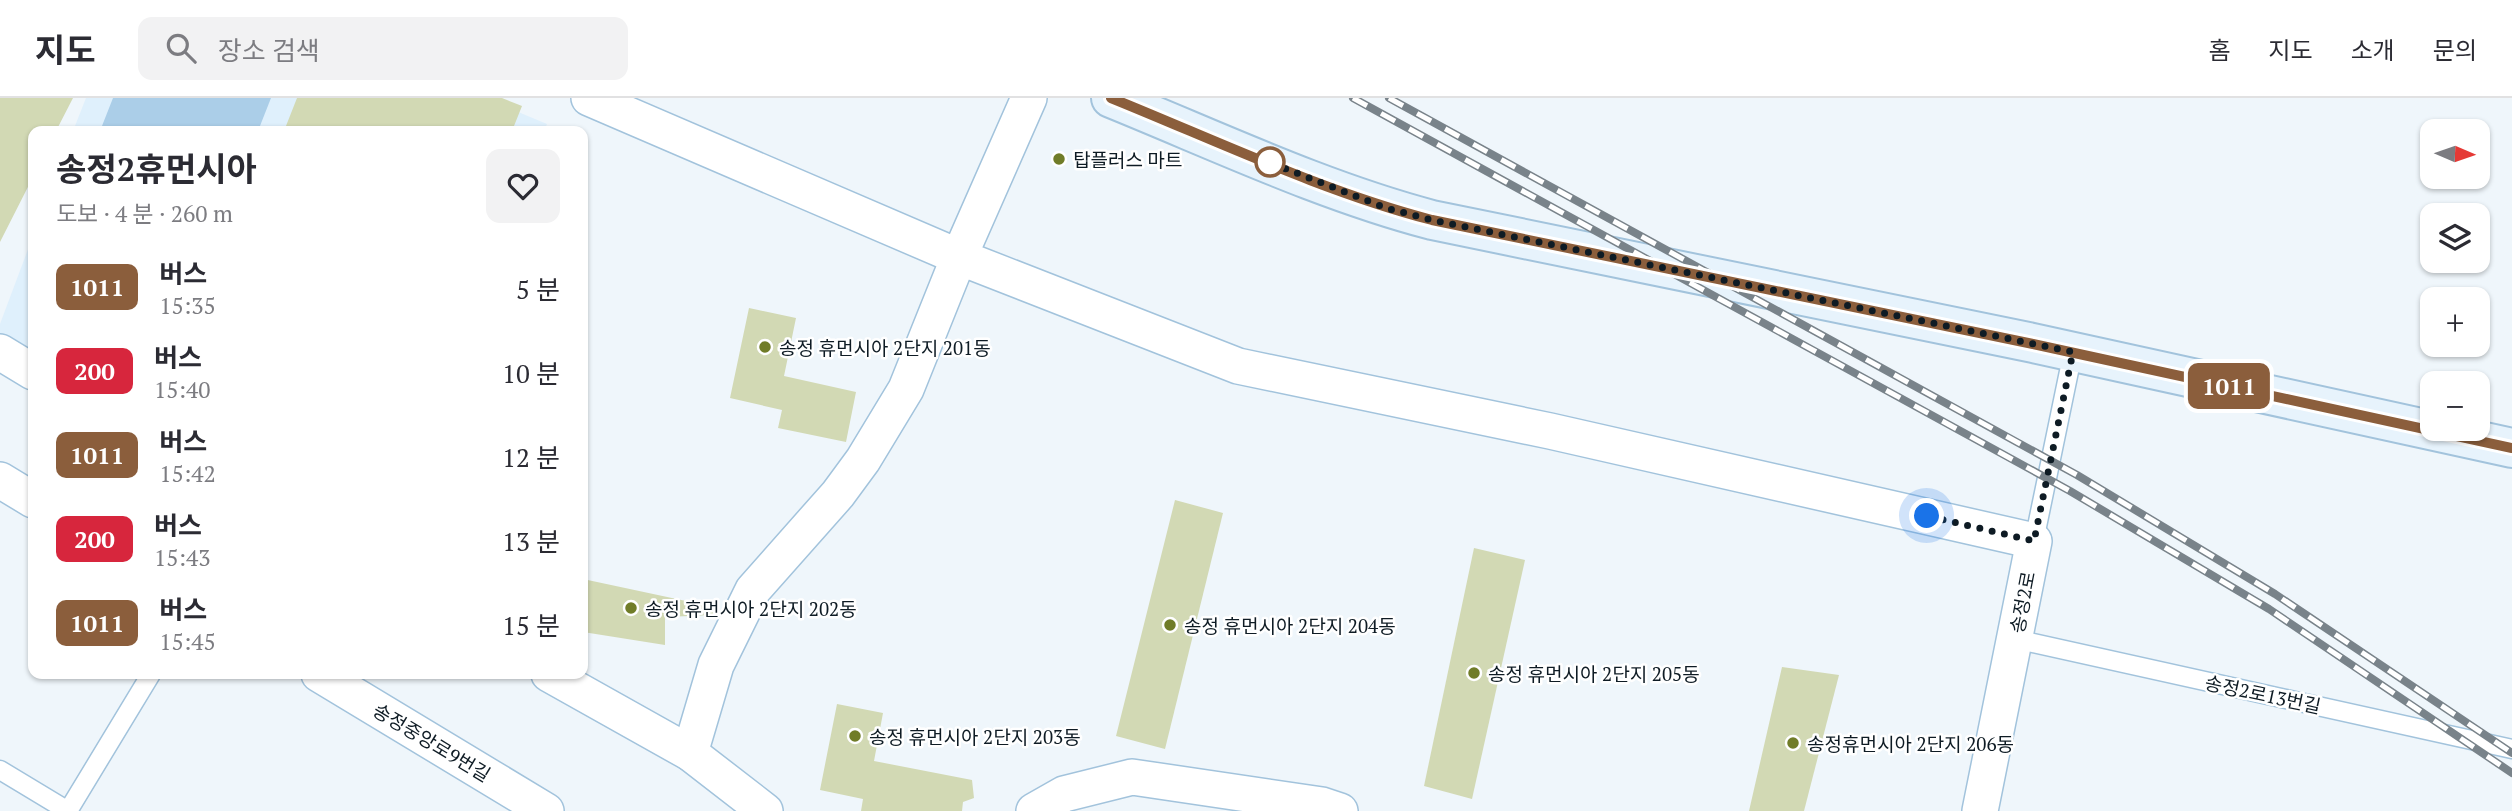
<!DOCTYPE html>
<html lang="ko">
<meta charset="utf-8">
<style>
body{margin:0;font-family:"PT Serif","Noto Sans KR",serif;background:#f2f2f3;color:#2b2b33;height:100vh;display:flex;flex-direction:column;font-size:26px;white-space:nowrap}
*{box-sizing:border-box;margin:0}
p{font-size:23px;color:#7c7c81}
.icon{flex:none;width:38px;height:38px;fill:none;stroke:currentColor;stroke-width:2;stroke-linecap:round;stroke-linejoin:round}
.map{position:relative;flex:1;overflow:hidden}
.sheet{position:absolute;left:28px;top:28px;width:560px;height:553px;display:flex;flex-direction:column;background:#fff;border-radius:14px;box-shadow:0 2px 5px #0004}
.sheet>*{flex:none}
.badge{padding:0 14px;border-radius:10px;font-size:24px;line-height:46px}
.needle{width:46px;rotate:92deg}
.tools{position:absolute;left:2420px;top:21px;display:grid;gap:14px}
.tools a{display:grid;place-items:center;width:70px;height:70px;border-radius:14px;background:#fff;box-shadow:0 2px 5px #0004;font-size:35px}
.you{position:absolute;width:35px;height:35px;margin:-18px;border:5px solid #fff;border-radius:50%;background:#1a73e8;box-shadow:0 0 0 10px #1a73e833}
.map>.badge{position:absolute;translate:-50% -50%;box-shadow:0 0 0 4px #fff}
.round{display:grid;place-items:center;flex:none;width:74px;height:74px;border-radius:14px;background:#f2f2f3}
.head{display:flex;align-items:center;justify-content:space-between;height:119px;padding:0 28px}
h1{font-size:33px;font-weight:700;line-height:52px}
ul{padding:0;list-style:none}
li{display:flex;align-items:center;gap:21px;height:84px;padding:0 28px}
li div{flex:1}
li b{display:block;font-size:26px}
li em{font-style:normal}
li .badge{min-width:77px;font-weight:700;text-align:center}
header{display:flex;align-items:center;gap:42px;box-sizing:border-box;height:98px;padding:0 35px;background:#fff;border-bottom:2px solid #e1e1e2}
header strong{font-size:33px}
nav{display:flex;gap:38px;margin-inline-start:auto;font-size:24px}
.search{width:490px;height:63px;background:#f2f2f3;display:flex;align-items:center;gap:18px;box-sizing:border-box;padding:0 24px;border-radius:14px;color:#7c7c81;font-size:26px}
.map>svg:first-child{display:block}
</style>
<header>
<strong>지도</strong>
<div class="search"><svg class="icon" aria-label="search" viewBox="0 0 24 24"><circle cx="10" cy="10" r="6"/><path d="M15 15l6 6"/></svg>장소 검색</div>
<nav><a>홈</a><a>지도</a><a>소개</a><a>문의</a></nav>
</header>
<div class="map">
<svg width="2512" height="713" viewBox="0 0 2512 713">
<rect width="100%" height="100%" fill="#eff6fb"/>
<g fill="#dff0fc">
<path d="M 86,0 L 485,0 L 547,26 L 544,33 L 73,33 Z"/>
<path d="M 33,138 L 33,259 L 0,241 L 0,226 Z"/>
</g>
<path fill="#abcee8" d="M 113,0 L 271,0 L 258,33 L 100,33 Z"/>
<g fill="#d2d9b4">
<path d="M 0,0 L 73,0 L 56,33 L 33,33 L 33,79 L 0,144 Z"/>
<path d="M 297,0 L 502,0 L 522,8 L 512,33 L 284,33 Z"/>
<path d="M 749,210 L 796,220 L 784,278 L 856,294 L 846,344 L 778,330 L 782,312 L 730,300 Z"/>
<path d="M 1175,402 L 1223,415 L 1165,651 L 1116,638 Z"/>
<path d="M 1474,450 L 1525,462 L 1472,701 L 1424,688 Z"/>
<path d="M 583,481 L 714,509 L 714,517 L 665,519 L 665,547 L 583,534 Z"/>
<path d="M 1782,569 L 1839,577 L 1804,713 L 1749,713 Z"/>
<path d="M 837,606 L 883,615 L 874,663 L 972,682 L 974,700 L 963,704 L 962,713 L 861,713 L 863,701 L 820,692 Z"/>
</g>
<g fill="none" stroke-linecap="round" stroke-linejoin="round">
<g stroke="#a2c3dc" stroke-width="21">
<g id="service">
<path d="M 2034,443 L 2073,254"/>
<path d="M 2015,541 L 2512,651"/>
<path d="M 0,672 L 68,713"/>
<path d="M 68,713 L 151,576"/>
</g>
</g>
<g stroke="#a2c3dc" stroke-width="38">
<g id="minor">
<path d="M 589,0 L 959,159 L 1238,268 L 1550,333 L 2034,443 L 1980,713"/>
<path d="M 0,254 L 33,274"/>
<path d="M 0,382 L 33,402"/>
<path d="M 319,576 L 546,713"/>
<path d="M 549,576 L 690,655 L 765,713"/>
<path d="M 690,655 L 716,567 L 753,492 L 838,396 L 863,362 L 906,291 L 959,159 L 1029,0"/>
<path d="M 1034,713 L 1064,696 L 1132,679 L 1322,707 L 1340,713"/>
</g>
</g>
<g stroke="#a2c3dc" stroke-width="42">
<path id="secondary" d="M 1111,0 C 1217,43 1322,93 1432,122 L 2033,245 L 2512,350"/>
</g>
<use href="#service" stroke="#fff" stroke-width="18"/>
<use href="#minor" stroke="#fff" stroke-width="35"/>
<use href="#secondary" stroke="#e7f3fc" stroke-width="38"/>
<g stroke="#79838a" stroke-width="8">
<g id="rail">
<path d="M 1353,0 L 2070,393 L 2269,511 L 2512,675"/>
<path d="M 1389,0 L 2077,377 L 2275,496 L 2512,655"/>
</g>
</g>
<use href="#rail" stroke="#fff" stroke-width="5" stroke-dasharray="16" stroke-linecap="butt"/>
</g>
<g fill="none" stroke-linecap="round" stroke-linejoin="round">
<g stroke="#fff" stroke-width="16">
<path id="line" d="M 1111,0 C 1215,42 1324,94 1432,122 L 2033,246 L 2512,350"/>
</g>
<use href="#line" stroke="#8b5e3c" stroke-width="10"/>
<path stroke="#0e1b24" stroke-width="7" stroke-dasharray="0 12.6" d="M 1270,64 L 1266,63 L 1386,110 L 1432,122 L 2073,254 L 2034,443 L 1927,418"/>
</g>
<g fill="#707c28" stroke="#fff" stroke-width="2.5">
<circle cx="1059" cy="61" r="7"/>
<circle cx="765" cy="249" r="7"/>
<circle cx="631" cy="510" r="7"/>
<circle cx="1170" cy="527" r="7"/>
<circle cx="1474" cy="575" r="7"/>
<circle cx="855" cy="638" r="7"/>
<circle cx="1793" cy="645" r="7"/>
</g>
<circle fill="#fff" stroke="#8b5e3c" stroke-width="3.5" cx="1270" cy="64" r="14"/>
<g text-anchor="middle" dominant-baseline="central" stroke-width="5" stroke-linejoin="round" paint-order="stroke">
<g font-size="19" fill="#0e1b24" stroke="#fff" text-anchor="start">
<text x="1073" y="61">탑플러스 마트</text>
<text x="779" y="249">송정 휴먼시아 2단지 201동</text>
<text x="645" y="510">송정 휴먼시아 2단지 202동</text>
<text x="1184" y="527">송정 휴먼시아 2단지 204동</text>
<text x="1488" y="575">송정 휴먼시아 2단지 205동</text>
<text x="869" y="638">송정 휴먼시아 2단지 203동</text>
<text x="1807" y="645">송정휴먼시아 2단지 206동</text>
</g>
<g font-size="19" fill="#0e1b24" stroke="#fff">
<text transform="translate(2022 504) rotate(-79)">송정2로</text>
<text transform="translate(2263 596) rotate(12)">송정2로13번길</text>
<text transform="translate(432 644) rotate(31)">송정중앙로9번길</text>
</g>
</g>
</svg>
<div class="tools">
<a><svg class="needle" viewBox="-14 -14 28 28"><path d="M0-13l5 13h-10z" fill="#e53935"/><path d="M0 13l5-13h-10z" fill="#7c7c81"/></svg></a>
<a><svg class="icon" aria-label="layers" viewBox="0 0 24 24"><path d="M12 4l9 5-9 5-9-5zM3 14l9 5 9-5"/></svg></a>
<a>+</a>
<a>−</a>
</div>
<div class="you" style="left:1927px;top:418px"></div>
<b class="badge" style="left:2229px;top:288px;background:#8b5e3c;color:#fff">1011</b>
<section class="sheet">
<div class="head"><div><h1>송정2휴먼시아</h1><p>도보 · 4 분 · 260 m</p></div><a class="round"><svg class="icon" aria-label="heart" viewBox="0 0 24 24"><path d="M12 20l-8-8c-3-5 5-10 8-4 3-6 11-1 8 4z"/></svg></a></div>
<ul>
<li><span class="badge" style="background:#8b5e3c;color:#fff">1011</span><div><b>버스</b><p>15:35</p></div><em>5 분</em></li>
<li><span class="badge" style="background:#d7263d;color:#fff">200</span><div><b>버스</b><p>15:40</p></div><em>10 분</em></li>
<li><span class="badge" style="background:#8b5e3c;color:#fff">1011</span><div><b>버스</b><p>15:42</p></div><em>12 분</em></li>
<li><span class="badge" style="background:#d7263d;color:#fff">200</span><div><b>버스</b><p>15:43</p></div><em>13 분</em></li>
<li><span class="badge" style="background:#8b5e3c;color:#fff">1011</span><div><b>버스</b><p>15:45</p></div><em>15 분</em></li>
</ul>
</section>
</div>
